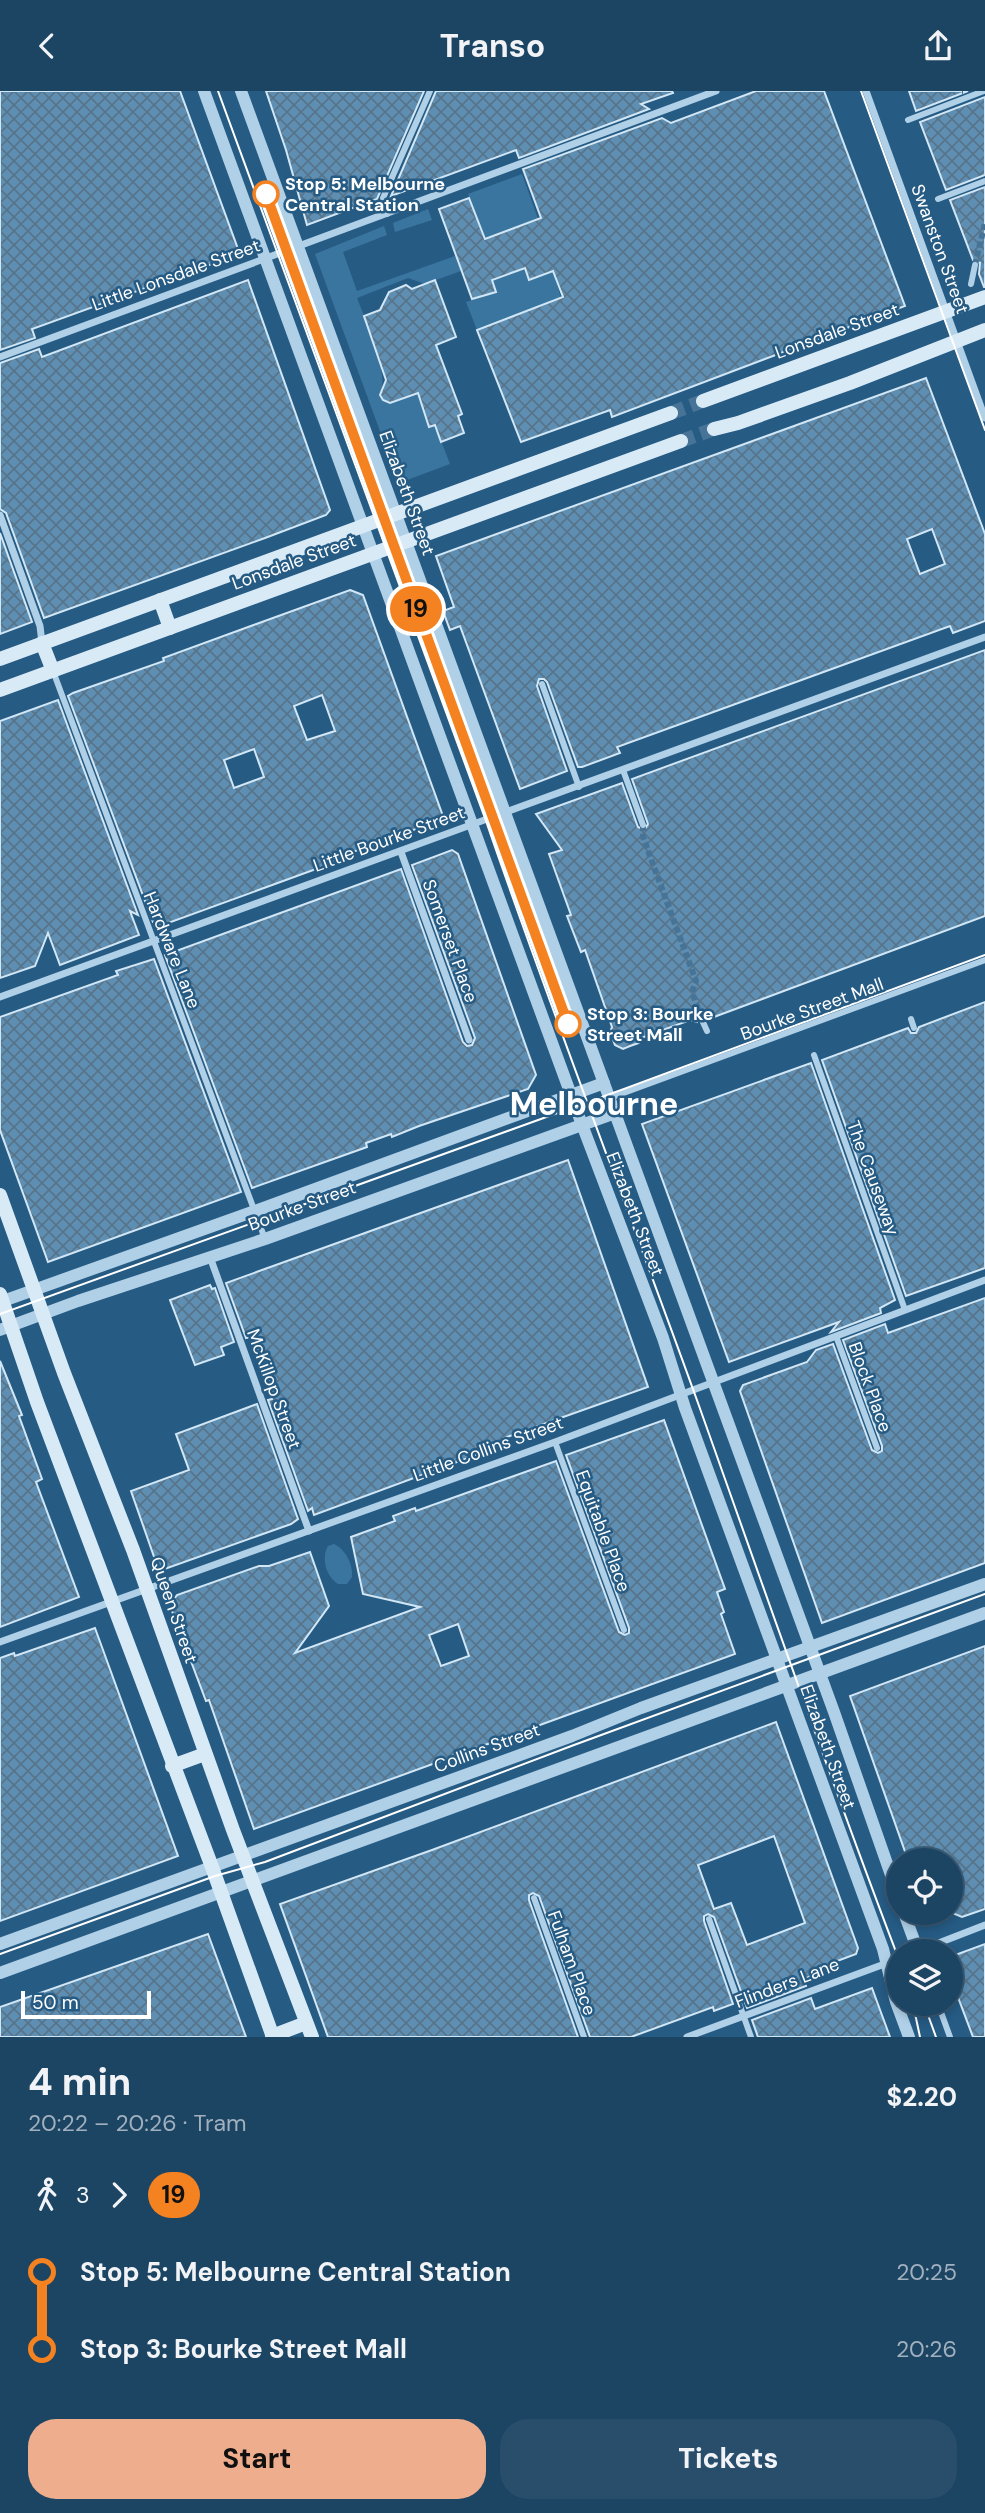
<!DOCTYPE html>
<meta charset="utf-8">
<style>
body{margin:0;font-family:"DM Sans",sans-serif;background:#294e6c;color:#f1f3f6;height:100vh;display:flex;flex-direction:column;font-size:26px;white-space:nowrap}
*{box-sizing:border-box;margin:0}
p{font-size:23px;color:#a0b0be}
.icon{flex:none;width:38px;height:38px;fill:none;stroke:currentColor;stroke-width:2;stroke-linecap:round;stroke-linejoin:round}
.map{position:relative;height:1946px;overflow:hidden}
.side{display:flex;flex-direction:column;background:#1c4463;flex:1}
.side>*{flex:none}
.badge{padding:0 14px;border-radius:23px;font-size:24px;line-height:46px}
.fabs{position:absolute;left:886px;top:1757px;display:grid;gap:14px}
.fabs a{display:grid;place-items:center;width:77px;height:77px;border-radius:50%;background:#1c4463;box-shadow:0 4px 10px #0003,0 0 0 2px #3a5c78;font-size:35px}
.scale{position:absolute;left:21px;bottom:18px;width:130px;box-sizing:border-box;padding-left:7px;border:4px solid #fff;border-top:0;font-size:19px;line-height:24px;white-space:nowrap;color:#fff;-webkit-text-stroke:5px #265b84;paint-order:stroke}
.map>.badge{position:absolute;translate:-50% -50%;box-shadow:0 0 0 4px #fff}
.legs{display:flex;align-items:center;gap:10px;height:77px;padding:0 28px;font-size:23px}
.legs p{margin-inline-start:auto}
.headline{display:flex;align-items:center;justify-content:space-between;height:119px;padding:0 28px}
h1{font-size:38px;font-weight:700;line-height:52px}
.cta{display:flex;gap:14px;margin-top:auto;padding:14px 28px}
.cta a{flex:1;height:80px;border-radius:28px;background:#eead8d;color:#111;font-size:28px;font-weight:700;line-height:80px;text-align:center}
.cta a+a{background:#294e6c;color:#f1f3f6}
ul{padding:0 28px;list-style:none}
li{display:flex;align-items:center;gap:24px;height:77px;font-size:26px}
li i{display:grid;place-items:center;width:10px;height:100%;margin:0 9px;background:currentColor}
li i::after{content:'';width:18px;height:18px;margin:-9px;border:5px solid;border-radius:50%;background:#1c4463}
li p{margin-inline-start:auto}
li:first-child i{background:linear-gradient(#0000 50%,currentColor 0)}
li:last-child i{background:linear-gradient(currentColor 50%,#0000 0)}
header{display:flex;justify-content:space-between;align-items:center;height:91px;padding:0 28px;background:#1c4463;font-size:32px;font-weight:700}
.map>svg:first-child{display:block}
</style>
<header><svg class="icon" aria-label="back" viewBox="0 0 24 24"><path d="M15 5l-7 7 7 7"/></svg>Transo<svg class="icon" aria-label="share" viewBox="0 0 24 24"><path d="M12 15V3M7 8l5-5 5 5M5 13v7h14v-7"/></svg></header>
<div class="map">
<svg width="985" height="1946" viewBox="0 0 985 1946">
<defs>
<pattern id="building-cross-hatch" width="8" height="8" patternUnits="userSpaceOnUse" patternTransform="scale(1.75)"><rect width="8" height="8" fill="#5e8fb3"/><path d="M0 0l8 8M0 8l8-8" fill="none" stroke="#57748a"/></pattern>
</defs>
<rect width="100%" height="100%" fill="#265b84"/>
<g fill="#3a75a0">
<path d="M 522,83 L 538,128 L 485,148 L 468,103 Z"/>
<path d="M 428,118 L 432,129 L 395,141 L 393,132 Z"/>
<path d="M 384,135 L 387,144 L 343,161 L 357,200 L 455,165 L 461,180 L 425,193 L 408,187 L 357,207 C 366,231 390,280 380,304 L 383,308 L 390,312 L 418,302 L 429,335 L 435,334 L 450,373 L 399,392 L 315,163 Z"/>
<path d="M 525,177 L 530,189 L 553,180 L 561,207 L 477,239 L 466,211 L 496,201 L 492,189 Z"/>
<path d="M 334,1453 C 346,1459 353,1473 352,1486 L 347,1493 L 338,1493 C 326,1485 321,1468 328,1455 Z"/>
</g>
<g fill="url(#building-cross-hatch)" stroke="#d2e7f6" stroke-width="2" fill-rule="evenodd">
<path d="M 0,0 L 180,0 L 238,158 L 234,165 L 32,238 L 35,247 L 0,259 Z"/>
<path d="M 266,0 L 424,0 L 377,108 L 307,134 L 286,59 Z"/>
<path d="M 436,0 L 672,0 L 673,2 L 641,13 L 649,18 L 519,67 L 516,59 L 391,105 Z"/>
<path d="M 756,0 L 824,0 L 905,215 L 612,326 L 610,319 L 521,351 L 477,239 L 563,206 L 553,180 L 529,189 L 525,177 L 492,189 L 496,201 L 472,208 L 439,118 L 469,107 L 485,148 L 541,127 L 523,78 L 662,27 L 671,32 Z"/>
<path d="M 909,0 L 968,0 L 916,20 Z"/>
<path d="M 985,6 L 985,84 L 946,99 L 920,31 Z"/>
<path d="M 985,96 L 985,196 L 984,196 L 979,183 L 980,172 L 973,169 L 950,109 Z"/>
<path d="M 248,189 L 330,419 L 326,424 L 265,447 L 44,527 L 6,422 L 0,418 L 0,272 L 39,258 L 42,266 Z"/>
<path d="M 435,189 L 456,246 L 436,254 L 462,323 L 458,325 L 464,342 L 441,351 L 435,334 L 429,336 L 418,302 L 390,312 L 383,309 L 380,304 L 386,289 L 364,225 L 380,219 L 389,201 L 406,194 L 412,198 Z"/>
<path d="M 926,287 L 985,443 L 985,530 L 953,542 L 950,535 L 617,656 L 620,662 L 582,676 L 578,676 L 547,591 L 544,588 L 539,588 L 537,595 L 567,680 L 520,698 L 460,535 L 450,539 L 443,520 L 454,516 L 436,465 ZM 932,438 L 945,473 L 920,483 L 907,448 Z"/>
<path d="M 0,442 L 32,531 L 0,543 Z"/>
<path d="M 350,499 L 363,504 L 444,728 L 347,763 L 349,766 L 160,835 L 153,831 L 68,605 L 73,602 L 164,570 L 163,567 ZM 322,604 L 335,640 L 307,649 L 294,615 ZM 254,658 L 264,686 L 234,697 L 224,669 Z"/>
<path d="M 985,559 L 985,825 L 714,926 L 707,927 L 700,924 L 697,931 L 690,929 L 641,947 L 639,952 L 630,955 L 623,958 L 615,954 L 610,941 L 612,936 L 585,859 L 581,861 L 567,825 L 571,824 L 549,763 L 562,759 L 536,723 L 622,692 L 638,736 L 644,739 L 648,733 L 632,688 Z"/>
<path d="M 58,609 L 138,824 L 130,820 L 139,844 L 60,874 L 48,842 L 35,875 L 0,887 L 0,630 Z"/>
<path d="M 452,759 L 458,763 L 536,984 L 528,998 L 419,1035 L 392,1046 L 391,1043 L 366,1052 L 367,1056 L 252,1097 L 165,864 L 401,778 L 463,951 L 467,955 L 472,954 L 475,947 L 412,774 Z"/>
<path d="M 154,868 L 241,1101 L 48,1171 L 0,1039 L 0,926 L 118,884 L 116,880 Z"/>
<path d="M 985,911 L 985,1177 L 906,1205 L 822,969 L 908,937 L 911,942 L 916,942 L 919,936 Z"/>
<path d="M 811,972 L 895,1209 L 880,1217 L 881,1222 L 831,1241 L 839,1231 L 729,1271 L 642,1033 Z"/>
<path d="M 568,1069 L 648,1296 L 504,1347 L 506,1353 L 314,1424 L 312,1417 L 308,1420 L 268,1309 L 272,1308 L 250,1246 L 246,1247 L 226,1192 Z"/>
<path d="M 210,1194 L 212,1198 L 215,1197 L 234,1251 L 221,1256 L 224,1264 L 195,1274 L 170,1209 Z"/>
<path d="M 985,1207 L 985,1472 L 822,1532 L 740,1300 L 743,1294 L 807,1271 L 816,1259 L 833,1253 L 872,1359 L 878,1362 L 882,1360 L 882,1355 L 843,1249 L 885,1233 L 888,1242 Z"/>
<path d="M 0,1270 L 22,1324 L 19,1325 L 42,1388 L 36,1391 L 79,1506 L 0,1536 Z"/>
<path d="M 257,1313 L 298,1428 L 291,1433 L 159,1480 L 131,1400 L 189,1379 L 176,1343 Z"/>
<path d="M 664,1329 L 725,1498 L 717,1501 L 724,1521 L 721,1523 L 735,1563 L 254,1738 L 209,1609 L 206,1610 L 172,1520 L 172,1511 L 177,1504 L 259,1475 L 269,1475 L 310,1461 L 329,1515 L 295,1562 L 420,1516 L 363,1503 L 351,1446 L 395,1430 L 393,1425 L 415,1417 L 416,1420 L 556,1370 L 619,1541 L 625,1544 L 629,1542 L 629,1537 L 566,1364 ZM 458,1533 L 469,1565 L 441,1575 L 429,1544 Z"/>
<path d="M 95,1537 L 178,1765 L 0,1830 L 0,1567 L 14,1562 L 15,1565 Z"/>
<path d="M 985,1555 L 985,1818 L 962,1826 L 950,1821 L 950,1769 L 908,1769 L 850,1605 Z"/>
<path d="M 776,1631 L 858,1857 L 856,1863 L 813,1879 L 815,1884 L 803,1888 L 806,1895 L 747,1917 L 714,1826 L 708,1823 L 704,1825 L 704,1830 L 733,1913 L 714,1920 L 713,1916 L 631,1946 L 590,1946 L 539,1805 L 533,1802 L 529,1804 L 529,1809 L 578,1946 L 328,1946 L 280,1813 L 432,1759 ZM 774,1745 L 805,1832 L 747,1854 L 731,1812 L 714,1818 L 698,1774 Z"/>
<path d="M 208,1843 L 246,1946 L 0,1946 L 0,1916 Z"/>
<path d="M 985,1853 L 985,1946 L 973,1946 L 950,1885 L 950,1866 Z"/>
<path d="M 872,1897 L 890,1946 L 758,1946 L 752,1929 L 811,1907 L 815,1918 Z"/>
</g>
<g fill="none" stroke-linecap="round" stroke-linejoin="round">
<g stroke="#477496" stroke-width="6" stroke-dasharray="6 3" stroke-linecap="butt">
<path d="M 962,0 L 963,0"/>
<path d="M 975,174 L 985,132"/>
<path d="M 643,734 L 643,746 L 696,890 L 692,901 L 702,929"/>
</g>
<g stroke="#477496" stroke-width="14" stroke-dasharray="14 7" stroke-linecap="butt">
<path d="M 671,322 L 703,310"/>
<path d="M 681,350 L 714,338"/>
</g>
<g stroke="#afd0e7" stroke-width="6">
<path d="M 908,29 L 984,0"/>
<path d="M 938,108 L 985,90"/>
<path d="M 387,123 L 383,107 L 430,0"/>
<path d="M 971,193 L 975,174"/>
<path d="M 53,580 L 265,1148"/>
<path d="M 542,593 L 579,696"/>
<path d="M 623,679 L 643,734"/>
<path d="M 911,928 L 914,937"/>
<path d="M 702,929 L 707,940"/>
<path d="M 814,964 L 905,1219"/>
<path d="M 610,1007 L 985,869"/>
<path d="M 836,1245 L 877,1357"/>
<path d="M 555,1351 L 624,1539"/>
<path d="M 534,1807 L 584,1946"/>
<path d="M 709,1828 L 751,1946"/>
<path d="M 938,1913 L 950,1946"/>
</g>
<g stroke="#afd0e7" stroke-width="7">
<path d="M 866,0 L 985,327"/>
<path d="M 0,266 L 716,0"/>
<path d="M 0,424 L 40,535 L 42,552"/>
<path d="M 401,761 L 469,949"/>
<path d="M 0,906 L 985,546"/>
<path d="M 210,1166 L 309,1440"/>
<path d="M 0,1551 L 555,1351 L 985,1189"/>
<path d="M 918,1860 L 985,1834"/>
<path d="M 687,1946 L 898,1868"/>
</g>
<g stroke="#afd0e7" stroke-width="12">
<path d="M 204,0 L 578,1023 L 663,1247 L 685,1317 L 883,1858 L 896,1911 L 909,1946"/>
<path d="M 241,0 L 834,1621 L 898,1804"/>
<path d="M 0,1211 L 255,1120 L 604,992"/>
<path d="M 0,1239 L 78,1210 L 265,1148 L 615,1022"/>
<path d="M 904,1822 L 918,1860"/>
<path d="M 0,1853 L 572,1645 L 641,1617 L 985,1493"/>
<path d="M 0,1882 L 985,1522"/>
</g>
<g stroke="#d9eaf7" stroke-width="14">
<path d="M 703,310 L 985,206"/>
<path d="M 714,338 L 738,332 L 850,292 L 985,239"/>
<path d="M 160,509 L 170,537"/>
<path d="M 42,552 L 53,580"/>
<path d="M 0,568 L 671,322"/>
<path d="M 0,599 L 681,350"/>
<path d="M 0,1104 L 64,1282 L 133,1459 L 233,1739 L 312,1946"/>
<path d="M 0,1203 L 37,1311 L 212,1776 L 273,1946"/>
<path d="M 172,1675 L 205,1663"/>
<path d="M 272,1945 L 306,1932"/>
</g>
<g stroke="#fff" stroke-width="2">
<path d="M 218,0 L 486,730 C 553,925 628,1118 698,1312 C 764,1497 828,1683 898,1866"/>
<path d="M 861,0 L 985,339"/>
<path d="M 0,1223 L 624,998 L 985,864"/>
<path d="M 0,1863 L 215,1785 L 265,1771 L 574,1654 L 985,1503"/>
<path d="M 913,1913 L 920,1946"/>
<path d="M 924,1913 L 936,1946"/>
</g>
</g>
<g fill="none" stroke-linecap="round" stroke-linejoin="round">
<g stroke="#fff" stroke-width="16">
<path id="line-1" d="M 266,103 L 568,933"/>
</g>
<use href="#line-1" stroke="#f58220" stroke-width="10"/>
</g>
<g fill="#fff" stroke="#f58220" stroke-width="3.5">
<circle cx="266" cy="103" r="12"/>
<circle cx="568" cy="933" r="12"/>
</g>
<g text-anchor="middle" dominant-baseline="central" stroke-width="5" stroke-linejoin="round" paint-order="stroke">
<g font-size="18" font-weight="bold" fill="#fff" stroke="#265b84" text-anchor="start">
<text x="285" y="93">Stop 5: Melbourne<tspan x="285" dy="21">Central Station</tspan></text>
<text x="587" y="923">Stop 3: Bourke<tspan x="587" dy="21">Street Mall</tspan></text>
</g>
<g font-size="18" fill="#fff" stroke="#265b84">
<text transform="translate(940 158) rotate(70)">Swanston Street</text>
<text transform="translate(176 184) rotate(-20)">Little Lonsdale Street</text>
<text transform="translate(837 240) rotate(-20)">Lonsdale Street</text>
<text transform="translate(407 402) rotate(70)">Elizabeth Street</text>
<text transform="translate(294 471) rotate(-20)">Lonsdale Street</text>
<text transform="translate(389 748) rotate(-20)">Little Bourke Street</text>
<text transform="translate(450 850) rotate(70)">Somerset Place</text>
<text transform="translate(172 859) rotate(68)">Hardware Lane</text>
<text transform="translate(812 918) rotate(-20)">Bourke Street Mall</text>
<text transform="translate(873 1087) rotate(70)">The Causeway</text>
<text transform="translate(302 1115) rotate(-20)">Bourke Street</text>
<text transform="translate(635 1123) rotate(69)">Elizabeth Street</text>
<text transform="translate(870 1296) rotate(70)">Block Place</text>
<text transform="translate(274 1298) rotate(70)">McKillop Street</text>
<text transform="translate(488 1358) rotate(-20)">Little Collins Street</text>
<text transform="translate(603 1440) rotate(70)">Equitable Place</text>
<text transform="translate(174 1519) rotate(71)">Queen Street</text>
<text transform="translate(828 1656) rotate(70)">Elizabeth Street</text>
<text transform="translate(487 1657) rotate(-20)">Collins Street</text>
<text transform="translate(572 1872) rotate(70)">Fulham Place</text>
<text transform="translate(787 1892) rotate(-21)">Flinders Lane</text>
</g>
<g font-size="32" font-weight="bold" fill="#fff" stroke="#265b84">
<text x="594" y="1013">Melbourne</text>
</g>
</g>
</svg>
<div class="fabs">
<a><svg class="icon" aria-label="locate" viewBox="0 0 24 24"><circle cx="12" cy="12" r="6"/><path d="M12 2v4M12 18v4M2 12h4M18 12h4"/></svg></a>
<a><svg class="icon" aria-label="layers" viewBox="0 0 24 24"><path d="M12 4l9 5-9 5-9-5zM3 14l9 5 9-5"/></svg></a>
</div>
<div class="scale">50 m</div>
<b class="badge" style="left:416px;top:518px;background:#f58220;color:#111">19</b>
</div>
<section class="side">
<div class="headline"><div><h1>4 min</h1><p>20:22 – 20:26 · Tram</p></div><b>$2.20</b></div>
<div class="legs"><svg class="icon" aria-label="walk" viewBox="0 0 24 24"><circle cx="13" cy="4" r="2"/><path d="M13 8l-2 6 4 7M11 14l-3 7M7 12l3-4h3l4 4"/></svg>3<svg class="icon" aria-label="forward" viewBox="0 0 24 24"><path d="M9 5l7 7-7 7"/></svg><b class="badge" style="background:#f58220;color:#111">19</b></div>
<ul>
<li><i style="color:#f58220"></i><b>Stop 5: Melbourne Central Station</b><p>20:25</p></li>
<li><i style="color:#f58220"></i><b>Stop 3: Bourke Street Mall</b><p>20:26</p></li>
</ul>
<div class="cta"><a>Start</a><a>Tickets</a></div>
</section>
